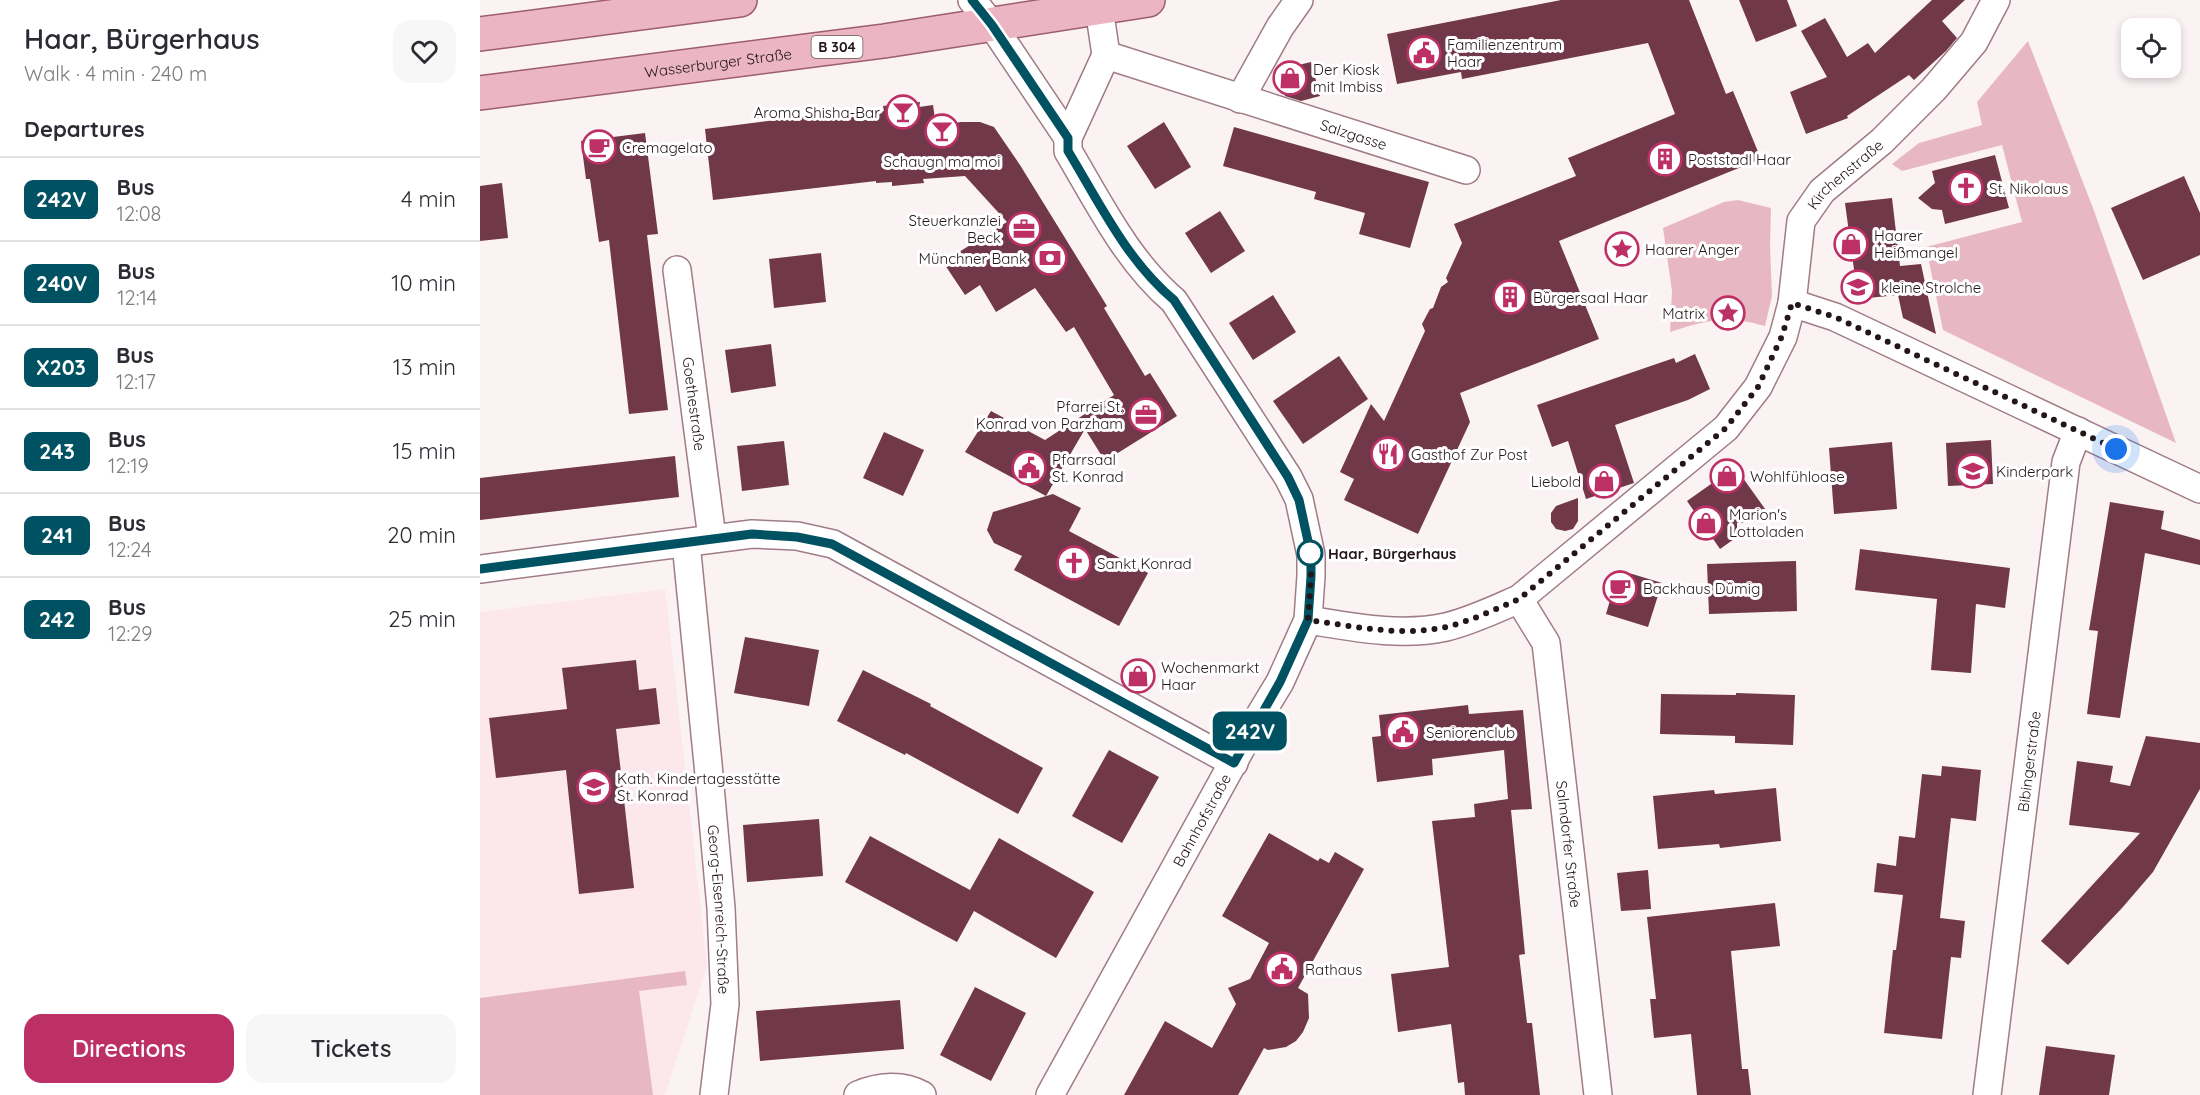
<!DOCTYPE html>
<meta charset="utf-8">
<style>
body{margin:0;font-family:Quicksand,sans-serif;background:#f7f7f7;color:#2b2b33;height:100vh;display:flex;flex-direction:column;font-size:22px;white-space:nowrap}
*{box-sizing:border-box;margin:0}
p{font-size:20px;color:#7c7c81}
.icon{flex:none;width:33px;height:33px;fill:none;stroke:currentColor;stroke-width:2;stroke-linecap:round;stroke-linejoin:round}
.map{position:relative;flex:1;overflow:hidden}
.panel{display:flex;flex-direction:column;background:#fff;width:480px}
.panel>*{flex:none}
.badge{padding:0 12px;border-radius:9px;font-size:21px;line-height:39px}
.tools{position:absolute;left:1641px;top:18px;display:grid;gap:12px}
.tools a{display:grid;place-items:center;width:60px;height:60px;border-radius:12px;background:#fff;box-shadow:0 3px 9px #0003;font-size:30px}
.you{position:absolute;width:30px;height:30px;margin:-15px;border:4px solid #fff;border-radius:50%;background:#1a73e8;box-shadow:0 0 0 9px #1a73e833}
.map>.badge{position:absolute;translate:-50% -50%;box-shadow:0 0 0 3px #fff}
h2{padding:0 24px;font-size:22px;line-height:54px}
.round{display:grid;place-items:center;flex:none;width:63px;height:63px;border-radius:18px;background:#f7f7f7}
.summary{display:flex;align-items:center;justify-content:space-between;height:102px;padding:0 24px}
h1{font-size:28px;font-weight:600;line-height:45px}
.action{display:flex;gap:12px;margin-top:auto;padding:12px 24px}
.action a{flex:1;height:69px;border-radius:18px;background:#bc3066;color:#fff;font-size:24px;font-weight:600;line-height:69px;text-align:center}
.action a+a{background:#f7f7f7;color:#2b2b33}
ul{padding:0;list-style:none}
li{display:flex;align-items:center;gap:18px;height:84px;padding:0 24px;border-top:2px solid #e1e1e2}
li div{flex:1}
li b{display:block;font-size:22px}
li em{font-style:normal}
li .badge{min-width:66px;font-weight:700;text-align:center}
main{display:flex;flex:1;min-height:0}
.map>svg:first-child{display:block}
</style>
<main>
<section class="panel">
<div class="summary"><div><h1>Haar, Bürgerhaus</h1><p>Walk · 4 min · 240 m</p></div><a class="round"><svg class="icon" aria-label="heart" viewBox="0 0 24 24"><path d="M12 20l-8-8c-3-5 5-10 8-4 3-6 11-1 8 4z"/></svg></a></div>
<h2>Departures</h2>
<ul>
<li><span class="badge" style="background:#005262;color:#fff">242V</span><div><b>Bus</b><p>12:08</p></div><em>4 min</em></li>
<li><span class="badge" style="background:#005262;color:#fff">240V</span><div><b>Bus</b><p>12:14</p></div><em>10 min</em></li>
<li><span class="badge" style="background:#005262;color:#fff">X203</span><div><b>Bus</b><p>12:17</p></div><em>13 min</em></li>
<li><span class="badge" style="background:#005262;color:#fff">243</span><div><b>Bus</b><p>12:19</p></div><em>15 min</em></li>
<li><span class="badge" style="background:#005262;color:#fff">241</span><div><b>Bus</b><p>12:24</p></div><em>20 min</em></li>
<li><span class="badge" style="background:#005262;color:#fff">242</span><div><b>Bus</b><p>12:29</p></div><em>25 min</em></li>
</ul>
<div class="action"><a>Directions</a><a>Tickets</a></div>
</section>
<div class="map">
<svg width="1720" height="1095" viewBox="0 0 1720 1095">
<rect width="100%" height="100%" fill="#fbf2f4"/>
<path fill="#fbe7ec" d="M 185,589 L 227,966 L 185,1095 L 0,1095 L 0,612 Z"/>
<g fill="#e7b8c4">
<path d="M 1548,41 L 1613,208 L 1696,443 L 1463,330 L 1446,247 L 1542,222 L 1522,145 L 1422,171 L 1412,164 L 1439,143 L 1502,125 L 1497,102 Z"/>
<path d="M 1258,200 L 1291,208 L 1290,246 L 1292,296 L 1285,326 C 1247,315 1226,320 1190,332 L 1192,291 L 1183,228 L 1244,202 Z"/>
<path d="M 205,971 L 207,985 L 159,991 L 173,1095 L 0,1095 L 0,998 Z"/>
</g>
<g fill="#703849">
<path d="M 1081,0 L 1209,0 L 1246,94 L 1253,91 L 1281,159 L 1079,241 L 1119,339 L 980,393 L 990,422 L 938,534 L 864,500 L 874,479 L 860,472 L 891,404 L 904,421 L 945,331 L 942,324 L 950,309 L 953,308 L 961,287 L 968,282 L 966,278 L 982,243 L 974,224 L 1096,176 L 1088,158 L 1195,114 L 1168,43 L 982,79 L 981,72 L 917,84 L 907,34 Z"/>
<path d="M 1259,0 L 1307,0 L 1317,26 L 1276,42 Z"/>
<path d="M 1452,0 L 1485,0 L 1462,21 L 1477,38 L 1466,51 L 1434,80 L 1429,75 L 1367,116 L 1368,118 L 1326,134 L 1310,92 L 1347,77 L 1321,31 L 1345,18 L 1367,57 L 1388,43 L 1395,53 Z"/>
<path d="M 831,62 L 840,96 L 821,101 L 805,96 L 798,70 Z"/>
<path d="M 440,102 L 439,107 L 453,105 L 456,126 L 481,122 L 500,122 L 514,127 L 540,165 L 627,306 L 624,308 L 665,376 L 670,373 L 697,416 L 625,461 L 605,429 L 566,496 L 485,452 L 511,411 L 565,440 L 634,395 L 594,327 L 586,332 L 555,288 L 516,312 L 500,285 L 485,295 L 463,262 L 527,222 L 485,176 L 443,179 L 444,183 L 412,186 L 412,182 L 396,183 L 396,181 L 233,200 L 225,129 L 352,113 L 352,118 L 404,111 L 403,106 Z"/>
<path d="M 684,122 L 711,167 L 675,189 L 647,146 Z"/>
<path d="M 754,127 L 949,182 L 930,248 L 879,234 L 885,213 L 834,199 L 836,192 L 743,166 Z"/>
<path d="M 165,133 L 178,234 L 167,235 L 188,410 L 149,414 L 129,240 L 119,242 L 110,179 L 106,179 L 101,141 Z"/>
<path d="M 1515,155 L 1529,208 L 1465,224 L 1462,210 L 1452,209 L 1438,198 L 1455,183 L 1452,171 Z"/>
<path d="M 1704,176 L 1720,213 L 1720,255 L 1663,280 L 1631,208 Z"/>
<path d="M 22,183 L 28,238 L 0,241 L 0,186 Z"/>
<path d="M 1412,198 L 1420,266 L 1441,264 L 1456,334 L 1423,318 L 1418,295 L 1378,299 L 1365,203 Z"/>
<path d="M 740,211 L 765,251 L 731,273 L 705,233 Z"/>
<path d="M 341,253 L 346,302 L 294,308 L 289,259 Z"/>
<path d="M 793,295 L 816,332 L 773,360 L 749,323 Z"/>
<path d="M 291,344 L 296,386 L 251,393 L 245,350 Z"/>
<path d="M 1215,354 L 1230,389 L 1208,400 L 1135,425 L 1154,483 L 1106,499 L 1088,441 L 1072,447 L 1057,405 L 1194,358 L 1196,363 Z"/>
<path d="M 859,356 L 888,399 L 823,444 L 793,401 Z"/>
<path d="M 404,432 L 444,450 L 423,496 L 383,478 Z"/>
<path d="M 1511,440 L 1513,484 L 1468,486 L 1466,443 Z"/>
<path d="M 304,441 L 309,485 L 262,491 L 257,446 Z"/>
<path d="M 1412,442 L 1417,509 L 1354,514 L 1349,448 Z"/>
<path d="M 195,456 L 199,497 L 0,520 L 0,478 Z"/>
<path d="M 1255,467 L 1293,520 L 1257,523 L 1257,537 L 1240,549 L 1207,501 Z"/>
<path d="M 573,494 L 601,508 L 589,531 L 668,573 L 639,626 L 534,570 L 542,556 L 514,543 L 507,530 L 513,512 Z"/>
<path d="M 1098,498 L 1098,521 L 1093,529 L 1085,531 L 1076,529 L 1071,522 L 1071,513 L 1076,506 Z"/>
<path d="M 1630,502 L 1684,511 L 1681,529 L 1720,540 L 1720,565 L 1665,553 L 1640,718 L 1607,714 L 1618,631 L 1609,630 Z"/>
<path d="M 1380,549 L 1530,568 L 1525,608 L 1496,604 L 1491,673 L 1451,670 L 1457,599 L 1375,590 Z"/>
<path d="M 1316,561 L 1317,611 L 1229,614 L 1227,564 Z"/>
<path d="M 1139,570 L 1182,583 L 1168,627 L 1126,614 Z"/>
<path d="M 265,637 L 339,650 L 329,706 L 254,693 Z"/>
<path d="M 156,660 L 159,690 L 176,688 L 180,724 L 136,729 L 154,888 L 99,894 L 86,770 L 16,778 L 9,718 L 87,709 L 82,668 Z"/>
<path d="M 383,670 L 451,704 L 450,706 L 563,768 L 538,814 L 426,753 L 425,755 L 357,721 Z"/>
<path d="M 1256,693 L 1315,695 L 1313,745 L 1255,743 L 1255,736 L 1180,734 L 1181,694 L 1256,695 Z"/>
<path d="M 988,705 L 989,714 L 1043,710 L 1052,809 L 1031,810 L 1045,954 L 1039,955 L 1047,1023 L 1052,1023 L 1060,1095 L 985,1095 L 984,1082 L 978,1083 L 971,1024 L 918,1032 L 911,974 L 969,967 L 952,821 L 995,817 L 994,804 L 1028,799 L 1024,750 L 952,759 L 953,775 L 897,782 L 892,737 L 901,736 L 899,715 Z"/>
<path d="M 1666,736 L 1720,743 L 1720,789 L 1673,872 L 1642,908 L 1588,965 L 1561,941 L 1660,833 L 1589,825 L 1597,761 L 1633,766 L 1630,782 L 1650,786 Z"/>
<path d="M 629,750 L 679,777 L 642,843 L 592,816 Z"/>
<path d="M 1462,766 L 1501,770 L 1496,821 L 1471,818 L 1460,918 L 1485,921 L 1481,958 L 1471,957 L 1462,1039 L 1404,1033 L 1413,950 L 1416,950 L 1423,895 L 1394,892 L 1397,863 L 1416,866 L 1419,836 L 1435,838 L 1442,774 L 1461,776 Z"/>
<path d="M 1296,788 L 1301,841 L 1240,848 L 1239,844 L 1178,849 L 1173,796 L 1234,790 L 1235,794 Z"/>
<path d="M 339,819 L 343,876 L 267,882 L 263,825 Z"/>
<path d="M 789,833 L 838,861 L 840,858 L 849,863 L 855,852 L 884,869 L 818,988 L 828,994 L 829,1018 L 823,1032 L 816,1041 L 806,1047 L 788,1050 L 784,1048 L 758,1095 L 644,1095 L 685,1021 L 732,1048 L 756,1004 L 748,988 L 770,979 L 789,943 L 742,916 Z"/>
<path d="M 390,836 L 490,890 L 519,838 L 614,892 L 576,958 L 494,911 L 477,942 L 365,882 Z"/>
<path d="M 1168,870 L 1171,909 L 1141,911 L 1137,873 Z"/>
<path d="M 1295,903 L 1300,946 L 1251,951 L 1262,1069 L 1268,1069 L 1271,1095 L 1217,1095 L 1211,1034 L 1174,1038 L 1170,999 L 1176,999 L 1167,917 Z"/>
<path d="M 495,987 L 546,1013 L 511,1081 L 460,1055 Z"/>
<path d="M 420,1000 L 424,1049 L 280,1061 L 276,1011 Z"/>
<path d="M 1566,1046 L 1635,1055 L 1629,1095 L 1559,1095 Z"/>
</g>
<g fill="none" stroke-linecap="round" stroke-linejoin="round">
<g stroke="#a07c85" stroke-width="30">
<g id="street">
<path d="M 492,0 L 512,25 L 588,138"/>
<path d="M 619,8 L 626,55"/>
<path id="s1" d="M 626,55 L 986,170"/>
<path d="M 760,99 L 800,27 L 819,0"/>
<path id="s2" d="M 197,270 L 232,538"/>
<path d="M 1312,303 L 1355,317 L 1720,489"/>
<path id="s3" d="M 206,543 L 228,764 L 241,908 L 245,1004 L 234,1095"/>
<path d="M 0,569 L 272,534 L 317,536 L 353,544 L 754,763"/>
<path id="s4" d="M 1039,599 L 1066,643 L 1118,1095"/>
<path id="s5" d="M 828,620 C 872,627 920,637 966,627 C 991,621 1016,609 1039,599 L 1246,428 L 1278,387 L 1303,337 L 1312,303 L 1321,221 L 1342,191 L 1402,141 L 1454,89 L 1494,42 L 1516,0"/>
<path d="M 378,1095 C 399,1086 422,1084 442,1095"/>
<path id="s6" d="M 570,1095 L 771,730 L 800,682 L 828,620 L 831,576 L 831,555 L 819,499 L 808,477 L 694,301 C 647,261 619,203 588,151 L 588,138 L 626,55"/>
<path id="s7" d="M 1507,1095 L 1586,462 L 1598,431"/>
</g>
</g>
<g stroke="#9c5d6e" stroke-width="36">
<g id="primary">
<path d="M 0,34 L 260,0"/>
<path id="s8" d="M 0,93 L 404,41 L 668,0"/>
</g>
</g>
<use href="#street" stroke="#fff" stroke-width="27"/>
<use href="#primary" stroke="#ebb5c4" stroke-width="33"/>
</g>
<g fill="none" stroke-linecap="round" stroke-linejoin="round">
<g stroke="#fff" stroke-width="14">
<path id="line" d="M 0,569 L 272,534 L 317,537 L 352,544 L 754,763 L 800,682 L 828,620 L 831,576 L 831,555 L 819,500 L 808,477 L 694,300 C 647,261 619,202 588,151 L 588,138 L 512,25 L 492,0"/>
</g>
<use href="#line" stroke="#005262" stroke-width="9"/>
<path stroke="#231518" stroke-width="6" stroke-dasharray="0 10.8" d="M 830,553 L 831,576 L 828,620 C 873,626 920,637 966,627 C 991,621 1016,609 1039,599 L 1246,428 L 1278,387 L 1302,336 L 1312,303 L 1355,317 L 1636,449"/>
</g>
<defs>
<g id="civic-ring" transform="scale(1.725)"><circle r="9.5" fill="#fff" stroke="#bc3066" stroke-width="1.5"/><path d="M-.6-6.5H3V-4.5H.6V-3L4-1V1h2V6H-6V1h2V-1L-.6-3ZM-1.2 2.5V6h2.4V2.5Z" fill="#bc3066"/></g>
<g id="shop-ring" transform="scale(1.725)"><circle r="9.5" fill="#fff" stroke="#bc3066" stroke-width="1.5"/><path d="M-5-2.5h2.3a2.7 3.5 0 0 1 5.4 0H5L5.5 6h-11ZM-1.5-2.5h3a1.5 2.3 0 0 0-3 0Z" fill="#bc3066"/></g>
<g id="bar-ring" transform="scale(1.725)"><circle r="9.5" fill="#fff" stroke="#bc3066" stroke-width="1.5"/><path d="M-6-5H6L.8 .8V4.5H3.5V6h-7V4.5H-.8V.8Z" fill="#bc3066"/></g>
<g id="cafe-ring" transform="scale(1.725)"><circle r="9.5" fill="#fff" stroke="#bc3066" stroke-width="1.5"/><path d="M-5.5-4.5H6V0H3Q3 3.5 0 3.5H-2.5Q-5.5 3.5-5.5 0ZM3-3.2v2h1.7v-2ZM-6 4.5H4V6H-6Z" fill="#bc3066"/></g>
<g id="building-ring" transform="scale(1.725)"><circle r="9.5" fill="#fff" stroke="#bc3066" stroke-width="1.5"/><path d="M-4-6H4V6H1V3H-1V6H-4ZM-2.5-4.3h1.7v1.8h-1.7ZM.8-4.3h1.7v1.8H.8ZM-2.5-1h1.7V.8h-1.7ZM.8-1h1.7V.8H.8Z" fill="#bc3066"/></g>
<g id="church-ring" transform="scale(1.725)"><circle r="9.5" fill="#fff" stroke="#bc3066" stroke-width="1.5"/><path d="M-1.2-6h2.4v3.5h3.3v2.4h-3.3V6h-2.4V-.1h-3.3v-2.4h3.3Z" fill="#bc3066"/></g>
<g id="office-ring" transform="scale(1.725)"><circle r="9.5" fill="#fff" stroke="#bc3066" stroke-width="1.5"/><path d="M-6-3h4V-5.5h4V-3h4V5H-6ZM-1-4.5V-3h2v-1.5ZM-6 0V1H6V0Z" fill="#bc3066"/></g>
<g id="sight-ring" transform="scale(1.725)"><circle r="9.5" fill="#fff" stroke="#bc3066" stroke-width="1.5"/><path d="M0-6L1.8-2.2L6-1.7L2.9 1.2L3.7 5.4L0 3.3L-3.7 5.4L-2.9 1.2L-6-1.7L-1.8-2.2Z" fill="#bc3066"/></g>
<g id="bank-ring" transform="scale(1.725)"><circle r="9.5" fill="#fff" stroke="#bc3066" stroke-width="1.5"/><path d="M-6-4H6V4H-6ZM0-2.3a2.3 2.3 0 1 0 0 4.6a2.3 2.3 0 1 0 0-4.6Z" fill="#bc3066"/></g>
<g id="school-ring" transform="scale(1.725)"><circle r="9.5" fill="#fff" stroke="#bc3066" stroke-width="1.5"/><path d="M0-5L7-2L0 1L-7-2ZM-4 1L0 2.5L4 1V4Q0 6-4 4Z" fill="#bc3066"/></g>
<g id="restaurant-ring" transform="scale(1.725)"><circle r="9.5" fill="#fff" stroke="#bc3066" stroke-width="1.5"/><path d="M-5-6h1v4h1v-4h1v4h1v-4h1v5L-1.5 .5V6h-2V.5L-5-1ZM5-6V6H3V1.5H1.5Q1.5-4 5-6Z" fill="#bc3066"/></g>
</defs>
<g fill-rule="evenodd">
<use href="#civic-ring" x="944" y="53"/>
<use href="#shop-ring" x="810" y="78"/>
<use href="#bar-ring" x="423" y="112"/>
<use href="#bar-ring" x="462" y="131"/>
<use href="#cafe-ring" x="119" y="147"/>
<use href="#building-ring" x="1185" y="159"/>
<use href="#church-ring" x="1486" y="188"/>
<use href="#office-ring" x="544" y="229"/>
<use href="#shop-ring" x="1371" y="244"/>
<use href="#sight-ring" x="1142" y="249"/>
<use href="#bank-ring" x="570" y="258"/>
<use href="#school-ring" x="1378" y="287"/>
<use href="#building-ring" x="1030" y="297"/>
<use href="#sight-ring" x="1248" y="313"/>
<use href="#office-ring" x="666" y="415"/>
<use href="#restaurant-ring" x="908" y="454"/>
<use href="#civic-ring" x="549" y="468"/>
<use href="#school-ring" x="1493" y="471"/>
<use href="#shop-ring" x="1247" y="476"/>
<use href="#shop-ring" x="1124" y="481"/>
<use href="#shop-ring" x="1226" y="523"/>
<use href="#church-ring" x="594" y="563"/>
<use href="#cafe-ring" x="1140" y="588"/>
<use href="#shop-ring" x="658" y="676"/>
<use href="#civic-ring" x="923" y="732"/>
<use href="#school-ring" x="114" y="787"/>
<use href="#civic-ring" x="802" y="969"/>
</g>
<circle fill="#fff" stroke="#005262" stroke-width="3" cx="830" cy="553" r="12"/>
<g text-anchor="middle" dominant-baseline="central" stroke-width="6" stroke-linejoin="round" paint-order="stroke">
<rect fill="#fff" stroke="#655b5d" stroke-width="1.5" x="331.5" y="36" width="51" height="22" rx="4.5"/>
<g font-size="14" font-weight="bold" fill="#231518">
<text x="357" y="47">B 304</text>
</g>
<g font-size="15" fill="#231518" stroke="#fff" text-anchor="start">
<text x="967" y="44">Familienzentrum<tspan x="967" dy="17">Haar</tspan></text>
<text x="833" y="69">Der Kiosk<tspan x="833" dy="17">mit Imbiss</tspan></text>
<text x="400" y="112" text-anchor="end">Aroma Shisha-Bar</text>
<text x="142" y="147">Cremagelato</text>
<text x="1208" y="159">Poststadl Haar</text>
<text x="462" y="161" text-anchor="middle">Schaugn ma moi</text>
<text x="1509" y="188">St. Nikolaus</text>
<text x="521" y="220" text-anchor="end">Steuerkanzlei<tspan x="521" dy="17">Beck</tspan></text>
<text x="1394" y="235">Haarer<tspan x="1394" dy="17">Heißmangel</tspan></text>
<text x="1165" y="249">Haarer Anger</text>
<text x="547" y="258" text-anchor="end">Münchner Bank</text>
<text x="1401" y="287">kleine Strolche</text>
<text x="1053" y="297">Bürgersaal Haar</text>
<text x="1225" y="313" text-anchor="end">Matrix</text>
<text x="643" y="406" text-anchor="end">Pfarrei St.<tspan x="643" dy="17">Konrad von Parzham</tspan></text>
<text x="931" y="454">Gasthof Zur Post</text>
<text x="572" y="459">Pfarrsaal<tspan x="572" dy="17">St. Konrad</tspan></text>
<text x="1516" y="471">Kinderpark</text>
<text x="1270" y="476">Wohlfühloase</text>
<text x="1101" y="481" text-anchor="end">Liebold</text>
<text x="1249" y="514">Marion's<tspan x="1249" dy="17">Lottoladen</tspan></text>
<text x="617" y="563">Sankt Konrad</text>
<text x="1163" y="588">Backhaus Dümig</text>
<text x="681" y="667">Wochenmarkt<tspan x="681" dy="17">Haar</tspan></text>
<text x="946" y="732">Seniorenclub</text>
<text x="137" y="778">Kath. Kindertagesstätte<tspan x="137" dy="17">St. Konrad</tspan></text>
<text x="825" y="969">Rathaus</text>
</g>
<g font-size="15" fill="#231518" stroke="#fff">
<text stroke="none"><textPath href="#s8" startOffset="240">Wasserburger Straße</textPath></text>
<text stroke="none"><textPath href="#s1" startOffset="260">Salzgasse</textPath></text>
<text stroke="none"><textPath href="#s5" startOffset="776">Kirchenstraße</textPath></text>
<text stroke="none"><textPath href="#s2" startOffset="135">Goethestraße</textPath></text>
<text stroke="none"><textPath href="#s7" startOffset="336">Bibingerstraße</textPath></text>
<text stroke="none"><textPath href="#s6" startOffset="314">Bahnhofstraße</textPath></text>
<text stroke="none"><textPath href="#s4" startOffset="254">Salmdorfer Straße</textPath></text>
<text stroke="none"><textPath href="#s3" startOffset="368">Georg-Eisenreich-Straße</textPath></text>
</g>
<g font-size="15" font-weight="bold" fill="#231518" stroke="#fff" text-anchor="start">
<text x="848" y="553">Haar, Bürgerhaus</text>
</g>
</g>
</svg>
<div class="tools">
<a><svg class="icon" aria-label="locate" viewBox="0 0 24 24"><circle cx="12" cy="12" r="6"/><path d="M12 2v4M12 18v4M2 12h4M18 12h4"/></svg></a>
</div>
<div class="you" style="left:1636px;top:449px"></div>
<b class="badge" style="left:770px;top:731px;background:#005262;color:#fff">242V</b>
</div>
</main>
